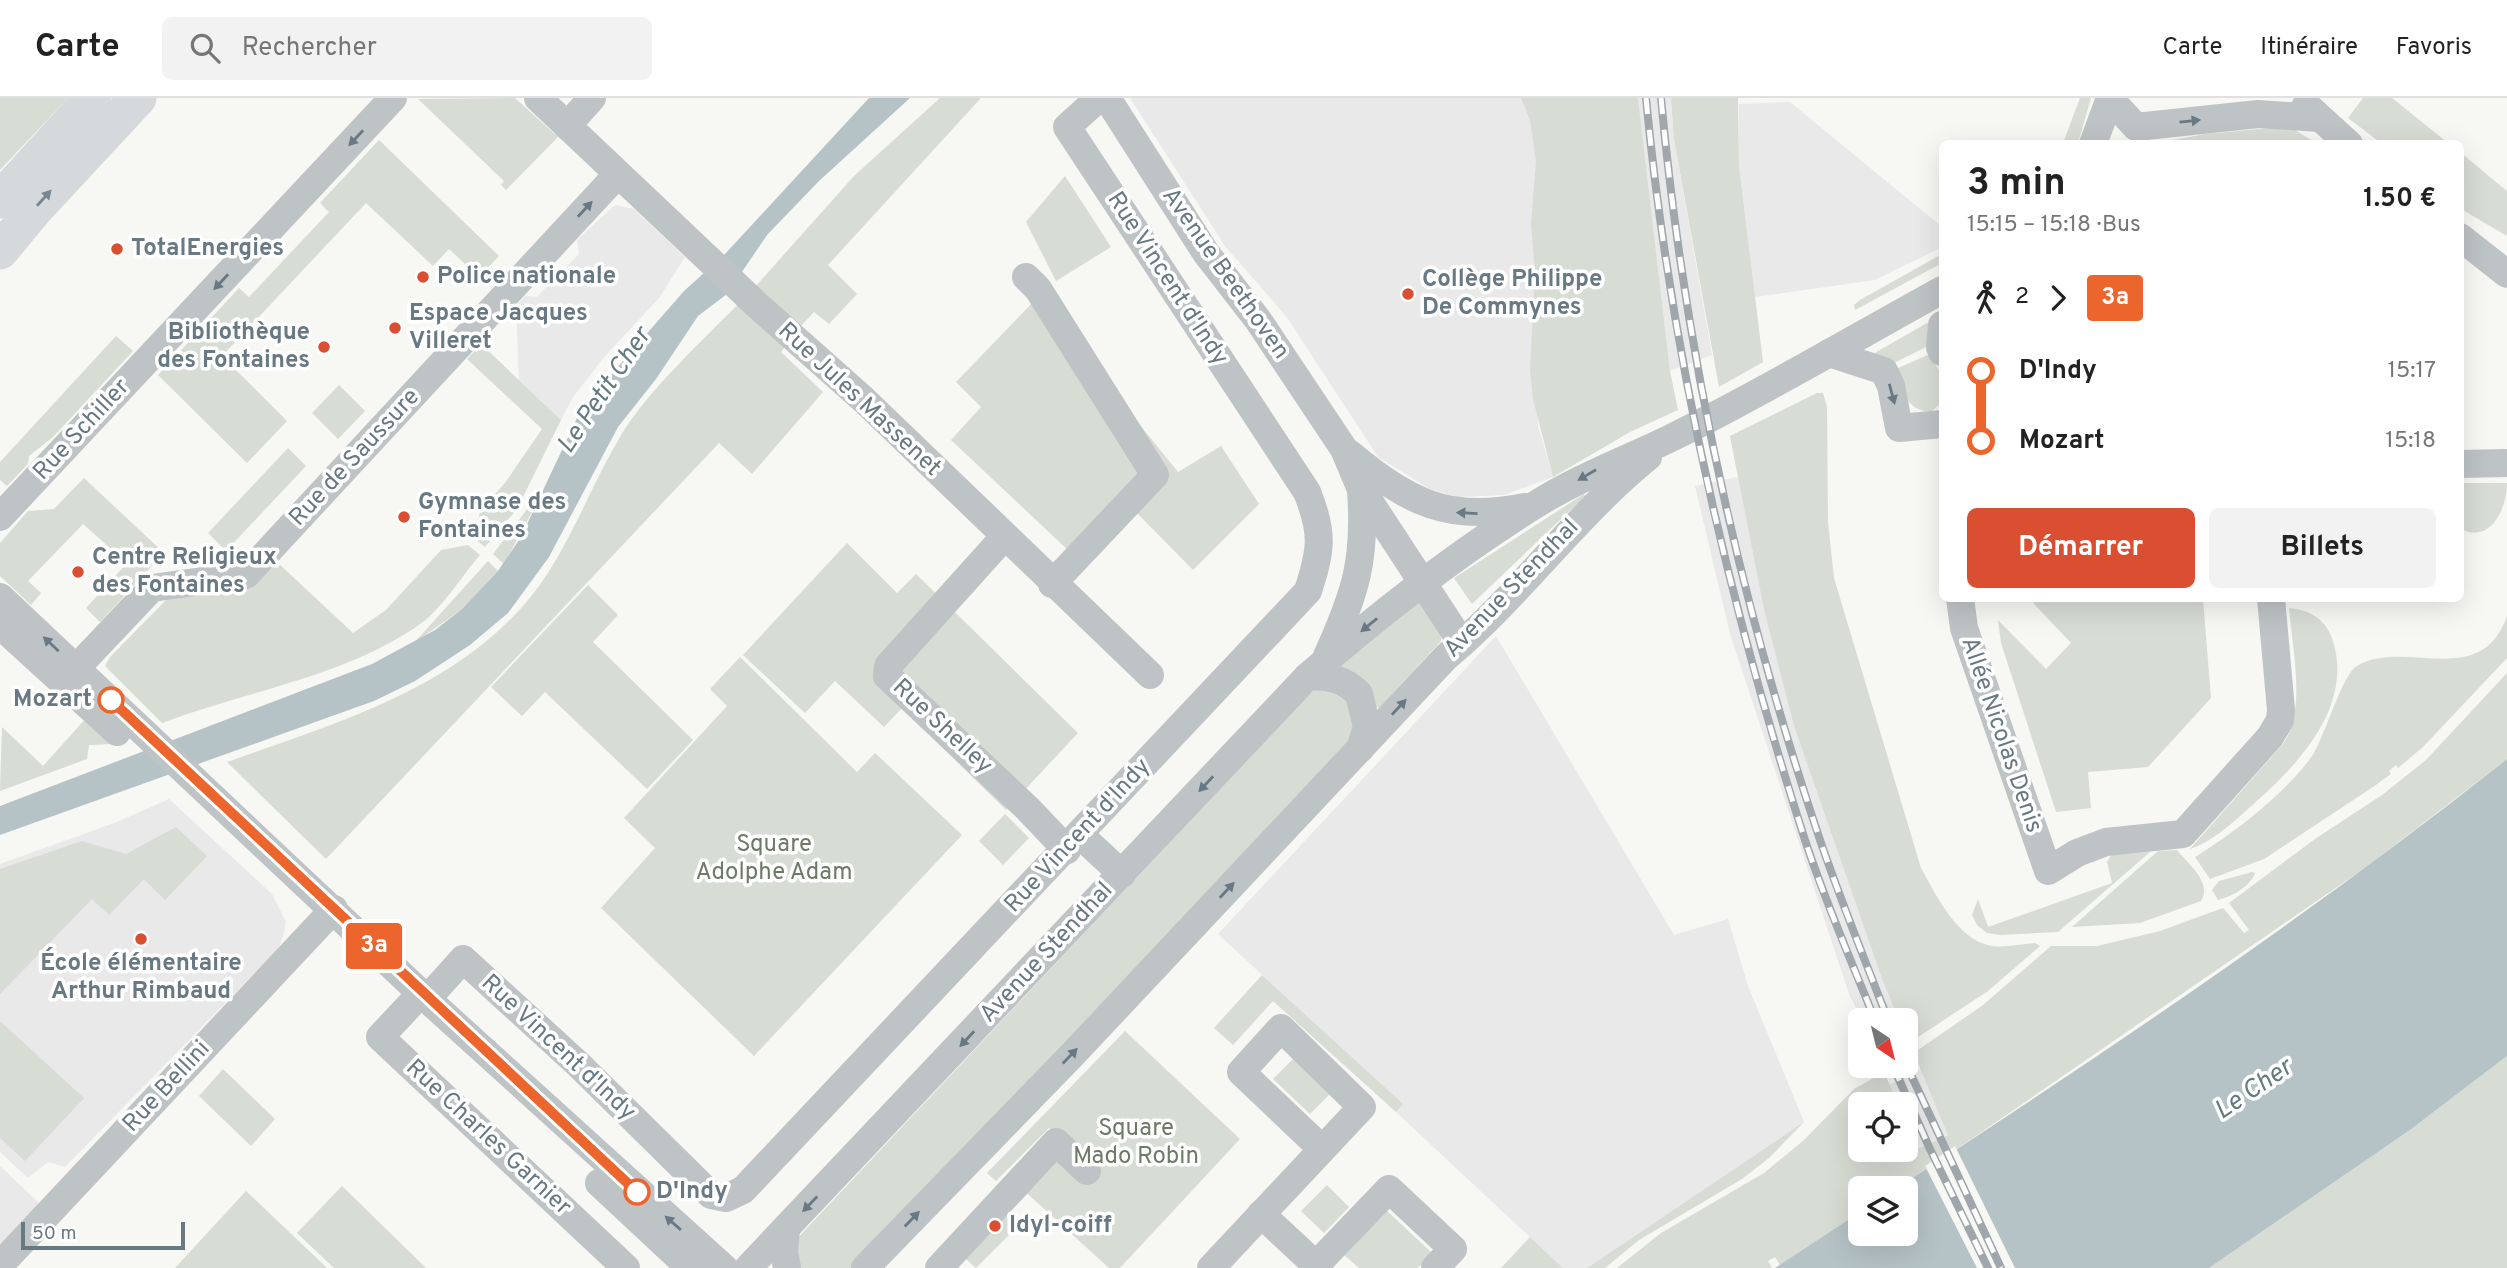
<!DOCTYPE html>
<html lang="fr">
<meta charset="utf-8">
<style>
body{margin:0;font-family:Overpass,sans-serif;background:#f2f2f2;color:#222;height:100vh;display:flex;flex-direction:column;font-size:26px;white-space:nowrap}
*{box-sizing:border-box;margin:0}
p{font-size:23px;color:#767676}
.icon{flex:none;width:38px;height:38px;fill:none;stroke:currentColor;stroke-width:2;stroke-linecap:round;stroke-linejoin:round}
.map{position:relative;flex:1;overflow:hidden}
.side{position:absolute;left:1939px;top:42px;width:525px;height:462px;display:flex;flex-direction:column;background:#fff;border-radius:10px;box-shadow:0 7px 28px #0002}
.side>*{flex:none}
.badge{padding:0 14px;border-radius:5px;font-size:24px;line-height:46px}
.needle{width:46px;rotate:145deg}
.fabs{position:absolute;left:1848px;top:910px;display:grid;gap:14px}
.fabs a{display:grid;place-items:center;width:70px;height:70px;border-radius:10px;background:#fff;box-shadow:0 7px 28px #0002;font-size:35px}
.scale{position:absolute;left:21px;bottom:18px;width:164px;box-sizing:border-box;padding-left:7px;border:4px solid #687984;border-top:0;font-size:19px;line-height:24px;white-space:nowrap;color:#687984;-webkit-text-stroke:5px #fff;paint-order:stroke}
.map>.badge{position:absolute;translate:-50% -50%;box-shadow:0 0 0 4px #fff}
.legs{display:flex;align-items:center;gap:10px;height:77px;padding:0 28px;font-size:23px}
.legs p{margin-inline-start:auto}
.overview{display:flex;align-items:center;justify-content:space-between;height:119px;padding:0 28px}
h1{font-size:38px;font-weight:700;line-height:52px}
.action{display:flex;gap:14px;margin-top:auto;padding:14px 28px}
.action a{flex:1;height:80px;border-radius:10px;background:#da4f31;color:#fff;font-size:28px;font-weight:700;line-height:80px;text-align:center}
.action a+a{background:#f2f2f2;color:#222}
ul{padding:0 28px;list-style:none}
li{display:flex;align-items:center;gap:24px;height:70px;font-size:26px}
li i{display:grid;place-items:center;width:10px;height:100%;margin:0 9px;background:currentColor}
li i::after{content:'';width:18px;height:18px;margin:-9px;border:5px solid;border-radius:50%;background:#fff}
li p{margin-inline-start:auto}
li:first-child i{background:linear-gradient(#0000 50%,currentColor 0)}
li:last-child i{background:linear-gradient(currentColor 50%,#0000 0)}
header{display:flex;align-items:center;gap:42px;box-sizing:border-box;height:98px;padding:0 35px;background:#fff;border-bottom:2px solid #e0e0e0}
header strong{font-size:33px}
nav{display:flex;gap:38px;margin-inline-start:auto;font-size:24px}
.search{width:490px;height:63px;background:#f2f2f2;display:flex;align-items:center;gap:18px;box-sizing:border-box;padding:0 24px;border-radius:10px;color:#767676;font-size:26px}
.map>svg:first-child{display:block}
</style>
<header>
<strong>Carte</strong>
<div class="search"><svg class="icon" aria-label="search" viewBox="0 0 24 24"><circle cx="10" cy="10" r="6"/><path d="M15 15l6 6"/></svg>Rechercher</div>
<nav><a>Carte</a><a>Itinéraire</a><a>Favoris</a></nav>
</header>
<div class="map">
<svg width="2507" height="1170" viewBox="0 0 2507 1170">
<rect width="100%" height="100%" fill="#f7f7f4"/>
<g fill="#e8e9e8">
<path d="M 1130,0 L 1541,0 L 1538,328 L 1553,379 L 1504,397 L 1458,399 L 1430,391 L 1378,359 L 1286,218 L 1225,148 Z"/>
<path d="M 1638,0 L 1671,0 L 1674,41 L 1712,257 L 1670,273 Z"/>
<path d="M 1790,4 L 1942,129 L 1942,149 L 1875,182 L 1755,199 L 1739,68 L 1739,6 Z"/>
<path d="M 615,107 L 634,111 L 685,159 L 659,200 L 604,259 L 573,299 L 561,322 L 519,282 L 516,208 L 525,198 L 537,199 L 579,156 L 577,142 Z"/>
<path d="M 1738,379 L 1764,512 L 1794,628 L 1882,881 L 1899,922 L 1862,922 L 1849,896 L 1730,536 L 1695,388 Z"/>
<path d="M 1496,538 L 1674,837 L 1728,821 L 1748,888 L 1804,1024 L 1587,1170 L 1563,1170 L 1396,1014 L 1402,1006 L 1218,836 Z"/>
<path d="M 169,701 L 272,796 L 286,824 L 283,839 L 278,851 L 65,1069 L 48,1064 L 28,1080 L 0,1054 L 0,766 L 117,724 Z"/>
<path d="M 1920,971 L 1949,1036 L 1917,1051 L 1906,1025 L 1906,1006 L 1898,1006 L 1889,987 Z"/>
<path d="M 0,1068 L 40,1106 L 0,1149 Z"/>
</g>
<g fill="#d7dcd4">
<path d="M 0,0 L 68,0 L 0,72 Z"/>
<path d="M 515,0 L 558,39 L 506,92 L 501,87 L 504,83 L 418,1 Z"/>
<path d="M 940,0 L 981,0 L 828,167 L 857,196 L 829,226 L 814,214 L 798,231 L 755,189 L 854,78 Z"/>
<path d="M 1521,0 L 1638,0 L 1670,273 L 1678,312 L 1630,334 L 1553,379 L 1533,301 L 1530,272 L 1535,174 L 1531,126 L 1536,63 L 1530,22 Z"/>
<path d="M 1671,0 L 1738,0 L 1739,68 L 1763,264 L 1719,289 L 1674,41 Z"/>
<path d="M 2080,0 L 2091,0 L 2078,45 L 2063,45 Z"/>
<path d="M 2363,0 L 2392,0 L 2448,45 L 2381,45 L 2348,20 Z"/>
<path d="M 2270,30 L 2295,32 L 2316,45 L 2152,46 L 2205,36 Z"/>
<path d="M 379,42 L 499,158 L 479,179 L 449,151 L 433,168 L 366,105 L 222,258 L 287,323 L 247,365 L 158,277 L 239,190 L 249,199 L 329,114 L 320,105 Z"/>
<path d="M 2461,55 L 2507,93 L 2507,138 L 2461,111 Z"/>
<path d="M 1065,78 L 1111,149 L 1056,183 L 1026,124 Z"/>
<path d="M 1942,156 L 1942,165 L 1855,212 L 1854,207 L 1860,202 Z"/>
<path d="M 747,197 L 791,241 L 781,254 L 823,294 L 752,376 L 719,345 L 326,761 L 227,664 C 332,626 445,595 523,508 C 566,460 587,394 620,339 C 649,290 707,239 747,197 Z"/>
<path d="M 1037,200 L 1178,374 L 1221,348 L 1259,406 L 1193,472 L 1136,414 L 1086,469 L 951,342 L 981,309 L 956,284 Z"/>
<path d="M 1927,225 L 1932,229 L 1926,249 L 1892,266 L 1873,256 Z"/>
<path d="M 116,238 L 133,253 L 53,339 L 29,358 L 28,366 L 7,388 L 0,382 L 0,364 Z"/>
<path d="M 481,246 L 561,322 L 517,411 L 485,449 L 475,441 L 480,413 L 505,385 L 542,331 L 467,261 Z"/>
<path d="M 1930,256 L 1942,278 L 1942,304 L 1931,314 C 1905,312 1903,293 1896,271 Z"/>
<path d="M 339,287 L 365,313 L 338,341 L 312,315 Z"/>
<path d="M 1817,295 L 1823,295 L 1827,309 L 1828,424 L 1834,480 L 1921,770 C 1936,797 1958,843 1992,848 C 2005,850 2022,846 2035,845 L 2040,848 L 1988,893 L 1909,945 L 1906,922 L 1899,922 L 1882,881 L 1794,628 L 1764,512 L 1730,338 Z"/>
<path d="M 288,350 L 306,368 L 226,453 L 208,435 Z"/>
<path d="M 84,380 L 164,455 L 100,524 L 86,510 L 127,465 L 83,426 L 28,483 L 41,495 L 31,507 L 0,478 L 0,445 L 28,413 L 54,411 Z"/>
<path d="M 2460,385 L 2507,385 C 2507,411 2490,446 2461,431 Z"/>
<path d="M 1584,396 L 1585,398 L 1472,506 L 1454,480 Z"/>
<path d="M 528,410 L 533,412 L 504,466 L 493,456 Z"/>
<path d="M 847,445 L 897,495 L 916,476 L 1078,635 L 1006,712 L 902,610 L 884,629 L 835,583 L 805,615 L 743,557 Z"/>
<path d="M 468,447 L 480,457 C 460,480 441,513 416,529 C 340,580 246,593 162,625 L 105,568 L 110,559 L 168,500 L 259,483 L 277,464 L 353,535 L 386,512 L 441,452 Z"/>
<path d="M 488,463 L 498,473 L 462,511 L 414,545 Z"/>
<path d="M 588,487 L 618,517 L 593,544 L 693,642 L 647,691 L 545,594 L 522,618 L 491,589 Z"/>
<path d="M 2034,501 L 2203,501 L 2211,600 L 2148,669 L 2088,674 L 2091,710 L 2056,714 L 2001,545 L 1998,522 L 2046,571 L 2071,545 L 2034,506 Z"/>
<path d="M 1420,503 L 1442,537 L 1441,543 L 1379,610 L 1373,608 L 1339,573 L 1339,567 Z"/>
<path d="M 2289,510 C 2310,512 2326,521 2333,543 C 2354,611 2295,670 2248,711 C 2230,727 2213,743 2190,751 L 2283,646 C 2307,613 2292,549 2289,510 Z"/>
<path d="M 2507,518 L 2507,560 L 2423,649 L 2398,670 L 2396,667 L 2389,673 L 2391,676 L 2373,689 L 2264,761 L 2210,781 L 2195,759 C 2233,736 2287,694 2312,658 C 2325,639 2342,576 2357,568 C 2404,539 2480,594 2507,518 Z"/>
<path d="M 740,559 L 857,674 L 875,655 L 962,737 L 754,958 L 601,810 L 655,750 L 624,720 L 727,608 L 710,591 Z"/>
<path d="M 2507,575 L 2507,661 L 2366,769 L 1970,1042 L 1897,1090 L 1860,1090 L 1860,1114 L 1780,1167 L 1775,1159 L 1768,1163 L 1772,1170 L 1617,1170 L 1661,1135 L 1764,1075 L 1804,1042 L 1854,991 L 1884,974 L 1898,1006 L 1860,1006 L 1860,1052 L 1906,1052 L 1906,1025 L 1917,1051 L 1948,1037 L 1914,956 L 1918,952 L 1983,907 L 2051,848 L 2097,848 L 2160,833 L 2223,810 L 2244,835 L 2249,832 L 2229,805 L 2315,741 L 2382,697 L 2426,662 Z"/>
<path d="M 1317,591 L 1327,591 L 1353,606 L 1359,632 L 854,1170 L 795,1170 L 791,1147 L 1310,595 Z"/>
<path d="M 88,618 L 117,646 L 89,647 L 87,661 L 0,693 L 2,629 L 43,668 Z"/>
<path d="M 1005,716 L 1029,740 L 1003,767 L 979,743 Z"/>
<path d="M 176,729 L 207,758 L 165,802 L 144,781 L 109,817 L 92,801 L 0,896 L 0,771 L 82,743 L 126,756 Z"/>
<path d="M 2177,752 C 2188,766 2213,785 2201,803 L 2140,825 L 2072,829 L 2158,753 Z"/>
<path d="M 2150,754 L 2058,834 L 2000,837 L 1987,835 L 1977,827 L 1972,817 L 1978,801 L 1988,829 L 2112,785 L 2107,764 L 2111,757 Z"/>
<path d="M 2252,774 L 2255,775 C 2250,789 2232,798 2218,802 L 2212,792 L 2219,783 Z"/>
<path d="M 1262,877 L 1403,1006 L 1396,1014 L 1273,903 L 1233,947 L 1214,930 Z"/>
<path d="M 0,923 L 84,1000 L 25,1063 L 0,1040 Z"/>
<path d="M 1125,933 L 1240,1041 L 1120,1170 L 1109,1170 L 1019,1088 L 1063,1042 L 1049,1030 L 996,1083 L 987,1075 Z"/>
<path d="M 2507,958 L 2507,1170 L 2209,1170 L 2410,1032 Z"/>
<path d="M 1294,960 L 1331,995 L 1310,1016 L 1273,981 Z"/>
<path d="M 223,971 L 275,1021 L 251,1048 L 199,998 Z"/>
<path d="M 1804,1024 L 1769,1060 L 1742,1081 L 1639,1142 L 1605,1170 L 1587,1170 Z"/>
<path d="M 1327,1087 L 1349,1109 L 1324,1135 L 1301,1113 Z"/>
<path d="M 342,1088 L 426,1170 L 334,1170 L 297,1135 Z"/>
<path d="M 246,1093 L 327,1170 L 175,1170 Z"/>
<path d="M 999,1110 L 1017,1129 L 976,1170 L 958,1154 Z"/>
<path d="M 1385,1111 L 1432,1155 L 1418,1170 L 1359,1170 L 1343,1156 Z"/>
<path d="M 1530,1139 L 1563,1170 L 1501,1170 Z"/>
</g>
<g fill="#b6c3c6">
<path d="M 869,0 L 910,0 L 819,83 L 767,137 L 727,196 L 698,218 L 656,281 L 618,329 L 549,459 L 508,515 L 470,547 L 415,583 L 374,603 L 0,737 L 0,708 L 372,566 L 435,532 L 462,511 L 498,473 L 521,439 L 577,320 L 596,294 L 684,193 L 725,156 Z"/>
<path d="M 2507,661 L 2507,958 L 2410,1032 L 2209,1170 L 1775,1170 L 1860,1114 L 1860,1136 L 1906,1136 L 1906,1090 L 1897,1090 C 2105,955 2313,815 2507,661 Z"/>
</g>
<path fill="#f7f7f4" d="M 1955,1048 L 2015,1170 L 1977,1170 L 1925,1068 Z"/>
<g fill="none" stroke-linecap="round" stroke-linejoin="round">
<g stroke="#bec3c6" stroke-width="28">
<path d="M 538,0 L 757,207 L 864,302 L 1150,577"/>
<path d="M 1107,0 L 1206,155 L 1258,222 L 1344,351 L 1360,389 L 1462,545"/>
<path d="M 2110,1 L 2136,29 L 2258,16 L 2319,20"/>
<path d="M 2306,7 L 2349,46"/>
<path d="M 567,28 L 592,0"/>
<path d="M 2093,46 L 2110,0"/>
<path d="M 2460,139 L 2507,176"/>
<path d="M 1026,179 L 1038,191 L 1155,377 L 1052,486"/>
<path d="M 1942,227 L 1940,249 L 1942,254"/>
<path d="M 1829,255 L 1884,273 L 1891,288 L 1899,330 L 1942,326"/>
<path d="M 1349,355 C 1408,404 1448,425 1525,409"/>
<path d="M 2460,366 L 2507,365"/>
<path d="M 0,419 L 393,0"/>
<path d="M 1004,439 L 888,568 L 887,578 L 1028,711 L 1067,752"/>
<path d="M 0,499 L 427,901 L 724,1170"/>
<path d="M 1960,500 L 1964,530 L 2048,773 L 2077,755 L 2106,744 L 2183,736 L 2270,639 L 2280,622 L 2281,612 L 2271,500"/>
<path d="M 0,527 L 117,634"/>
<path d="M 1327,558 C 1356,494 1366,462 1361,392"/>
<path d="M 1307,579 C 1328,577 1344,581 1359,596 L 1367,629 L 1360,651"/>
<path d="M 64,583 L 152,490 L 246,477 L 617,77"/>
<path d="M 1080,737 L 1122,776"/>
<path d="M 427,901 L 463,861 L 579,967 L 711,1097 L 726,1100 L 743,1092 L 1308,493 C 1321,452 1324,436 1307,394 L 1067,29 L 1099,0"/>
<path d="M 410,907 L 380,939 L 626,1170"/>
<path d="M 599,1085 L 690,1170"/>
<path d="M 1261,1116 L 1319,1170"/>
<path d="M 786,1131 L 784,1154 L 787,1170"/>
<path d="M 0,1167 L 334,811"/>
<path d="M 1316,1167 L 1389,1091 L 1453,1151 L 1435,1170"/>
<path d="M 748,1170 L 1307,579 C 1378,517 1455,457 1535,407 C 1579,379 1626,362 1673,339 C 1764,294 1853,241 1942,192"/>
<path d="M 865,1170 L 1073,956 L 1446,559 C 1519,498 1574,419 1648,359"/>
<path d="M 939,1170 L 1056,1044 L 1087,1073"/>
<path d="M 1211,1170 L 1362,1009 L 1281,930 L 1241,974 L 1322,1051"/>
</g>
<g stroke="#d5d9dc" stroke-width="37">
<path d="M 0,102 L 93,0"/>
<path d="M 0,153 L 34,112 L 138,0"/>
</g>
<g stroke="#a0a7ac" stroke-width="8">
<g id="rail">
<path d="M 1646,0 C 1670,252 1727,499 1804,739 C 1824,801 1851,862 1875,922"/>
<path d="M 1661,0 C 1684,250 1739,501 1819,739 C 1840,801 1865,862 1888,922"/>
<path d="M 1906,966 L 2001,1170"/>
<path d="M 1893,968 L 1930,1051 L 1988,1170"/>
</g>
</g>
<use href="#rail" stroke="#fff" stroke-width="5" stroke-dasharray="16" stroke-linecap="butt"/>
</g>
<defs><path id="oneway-solid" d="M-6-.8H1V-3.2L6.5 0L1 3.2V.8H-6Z" transform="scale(1.75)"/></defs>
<g fill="#687984">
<use href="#oneway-solid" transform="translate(2190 23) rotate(-6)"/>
<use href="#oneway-solid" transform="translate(356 40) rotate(133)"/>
<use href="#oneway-solid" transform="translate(585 111) rotate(-47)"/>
<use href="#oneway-solid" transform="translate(221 184) rotate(133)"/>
<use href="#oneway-solid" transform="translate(1892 296) rotate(75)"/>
<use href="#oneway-solid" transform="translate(1587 377) rotate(150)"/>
<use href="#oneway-solid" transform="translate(1467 415) rotate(-177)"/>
<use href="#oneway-solid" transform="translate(1369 527) rotate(141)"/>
<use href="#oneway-solid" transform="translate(51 546) rotate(-137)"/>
<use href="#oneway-solid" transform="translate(1399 609) rotate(-47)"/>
<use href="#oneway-solid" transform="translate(1206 686) rotate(133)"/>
<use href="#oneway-solid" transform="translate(1227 792) rotate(-47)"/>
<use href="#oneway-solid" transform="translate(967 941) rotate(133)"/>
<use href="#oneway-solid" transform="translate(1070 958) rotate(-46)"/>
<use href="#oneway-solid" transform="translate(810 1106) rotate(134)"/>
<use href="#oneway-solid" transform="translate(912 1121) rotate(-46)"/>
<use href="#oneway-solid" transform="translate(673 1125) rotate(-139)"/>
</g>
<use fill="#788791" href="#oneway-solid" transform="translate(44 100) rotate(-48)"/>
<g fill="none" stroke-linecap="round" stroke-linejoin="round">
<g stroke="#fff" stroke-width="16">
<path id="line-1" d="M 111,602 L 637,1094"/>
</g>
<use href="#line-1" stroke="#ec652c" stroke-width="10"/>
</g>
<g fill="#da4f31" stroke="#fff" stroke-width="2.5">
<circle cx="117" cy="151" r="7"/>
<circle cx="423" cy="179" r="7"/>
<circle cx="1408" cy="196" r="7"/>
<circle cx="395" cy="230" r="7"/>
<circle cx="324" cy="249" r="7"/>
<circle cx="404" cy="419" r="7"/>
<circle cx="78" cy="474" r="7"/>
<circle cx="141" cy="841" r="7"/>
<circle cx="995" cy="1128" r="7"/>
</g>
<g fill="#fff" stroke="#ec652c" stroke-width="3.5">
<circle cx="111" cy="602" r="12"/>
<circle cx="637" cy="1094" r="12"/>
</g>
<g text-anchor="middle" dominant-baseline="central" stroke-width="7" stroke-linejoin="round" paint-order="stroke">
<g font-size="24" font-weight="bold" fill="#687984" stroke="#fff" text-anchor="start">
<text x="131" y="151">TotalEnergies</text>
<text x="437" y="179">Police nationale</text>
<text x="1422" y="182">Collège Philippe<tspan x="1422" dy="28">De Commynes</tspan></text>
<text x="409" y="216">Espace Jacques<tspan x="409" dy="28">Villeret</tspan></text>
<text x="310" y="235" text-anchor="end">Bibliothèque<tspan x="310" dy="28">des Fontaines</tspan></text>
<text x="418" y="405">Gymnase des<tspan x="418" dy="28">Fontaines</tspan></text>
<text x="92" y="460">Centre Religieux<tspan x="92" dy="28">des Fontaines</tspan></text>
<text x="141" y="866" text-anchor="middle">École élémentaire<tspan x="141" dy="28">Arthur Rimbaud</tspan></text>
<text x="1009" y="1128">Idyl-coiff</text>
</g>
<g font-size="24" fill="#687984" stroke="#fff">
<text transform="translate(1225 176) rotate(55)">Avenue Beethoven</text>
<text transform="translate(1167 181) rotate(57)">Rue Vincent d'Indy</text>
<text transform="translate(859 302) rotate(43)">Rue Jules Massenet</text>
<text transform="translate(82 332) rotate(-47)">Rue Schiller</text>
<text transform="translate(355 360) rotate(-47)">Rue de Saussure</text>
<text transform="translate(1512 491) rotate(-46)">Avenue Stendhal</text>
<text transform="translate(942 629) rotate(43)">Rue Shelley</text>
<text transform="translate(2001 637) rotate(71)">Allée Nicolas Denis</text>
<text transform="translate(1078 738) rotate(-47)">Rue Vincent d'Indy</text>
<text transform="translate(1047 855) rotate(-47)">Avenue Stendhal</text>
<text transform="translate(558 950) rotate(43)">Rue Vincent d'Indy</text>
<text transform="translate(167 989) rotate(-47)">Rue Bellini</text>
<text transform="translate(488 1040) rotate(43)">Rue Charles Garnier</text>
</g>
<g font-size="24" font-weight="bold" fill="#687984" stroke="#fff" text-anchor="end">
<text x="92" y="602">Mozart</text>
<text x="656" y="1094" text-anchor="start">D'Indy</text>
</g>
<g font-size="24" fill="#6c7b66" stroke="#fff">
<text x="774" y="747">Square<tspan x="774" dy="28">Adolphe Adam</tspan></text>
<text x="1136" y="1031">Square<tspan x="1136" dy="28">Mado Robin</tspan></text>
</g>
<g font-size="26" font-style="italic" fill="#637a7f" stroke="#fff">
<text transform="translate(605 293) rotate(-56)">Le Petit Cher</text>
<text transform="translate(2254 992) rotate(-34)">Le Cher</text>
</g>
</g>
</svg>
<div class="fabs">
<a><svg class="needle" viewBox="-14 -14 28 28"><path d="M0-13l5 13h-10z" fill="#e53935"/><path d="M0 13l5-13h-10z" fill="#767676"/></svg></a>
<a><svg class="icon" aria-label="locate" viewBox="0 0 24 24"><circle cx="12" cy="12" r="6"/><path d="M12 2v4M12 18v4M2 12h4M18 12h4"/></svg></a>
<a><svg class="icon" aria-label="layers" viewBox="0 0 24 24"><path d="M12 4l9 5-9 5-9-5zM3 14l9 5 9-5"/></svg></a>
</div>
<div class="scale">50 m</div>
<b class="badge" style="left:374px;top:848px;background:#ec652c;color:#fff">3a</b>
<section class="side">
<div class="overview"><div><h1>3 min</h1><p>15:15 – 15:18 · Bus</p></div><b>1.50 €</b></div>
<div class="legs"><svg class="icon" aria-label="walk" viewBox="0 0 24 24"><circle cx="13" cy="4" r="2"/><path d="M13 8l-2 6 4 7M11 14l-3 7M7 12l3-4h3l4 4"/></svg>2<svg class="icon" aria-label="forward" viewBox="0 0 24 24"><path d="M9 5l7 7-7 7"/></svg><b class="badge" style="background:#ec652c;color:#fff">3a</b></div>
<ul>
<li><i style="color:#ec652c"></i><b>D'Indy</b><p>15:17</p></li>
<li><i style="color:#ec652c"></i><b>Mozart</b><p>15:18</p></li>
</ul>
<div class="action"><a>Démarrer</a><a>Billets</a></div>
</section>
</div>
